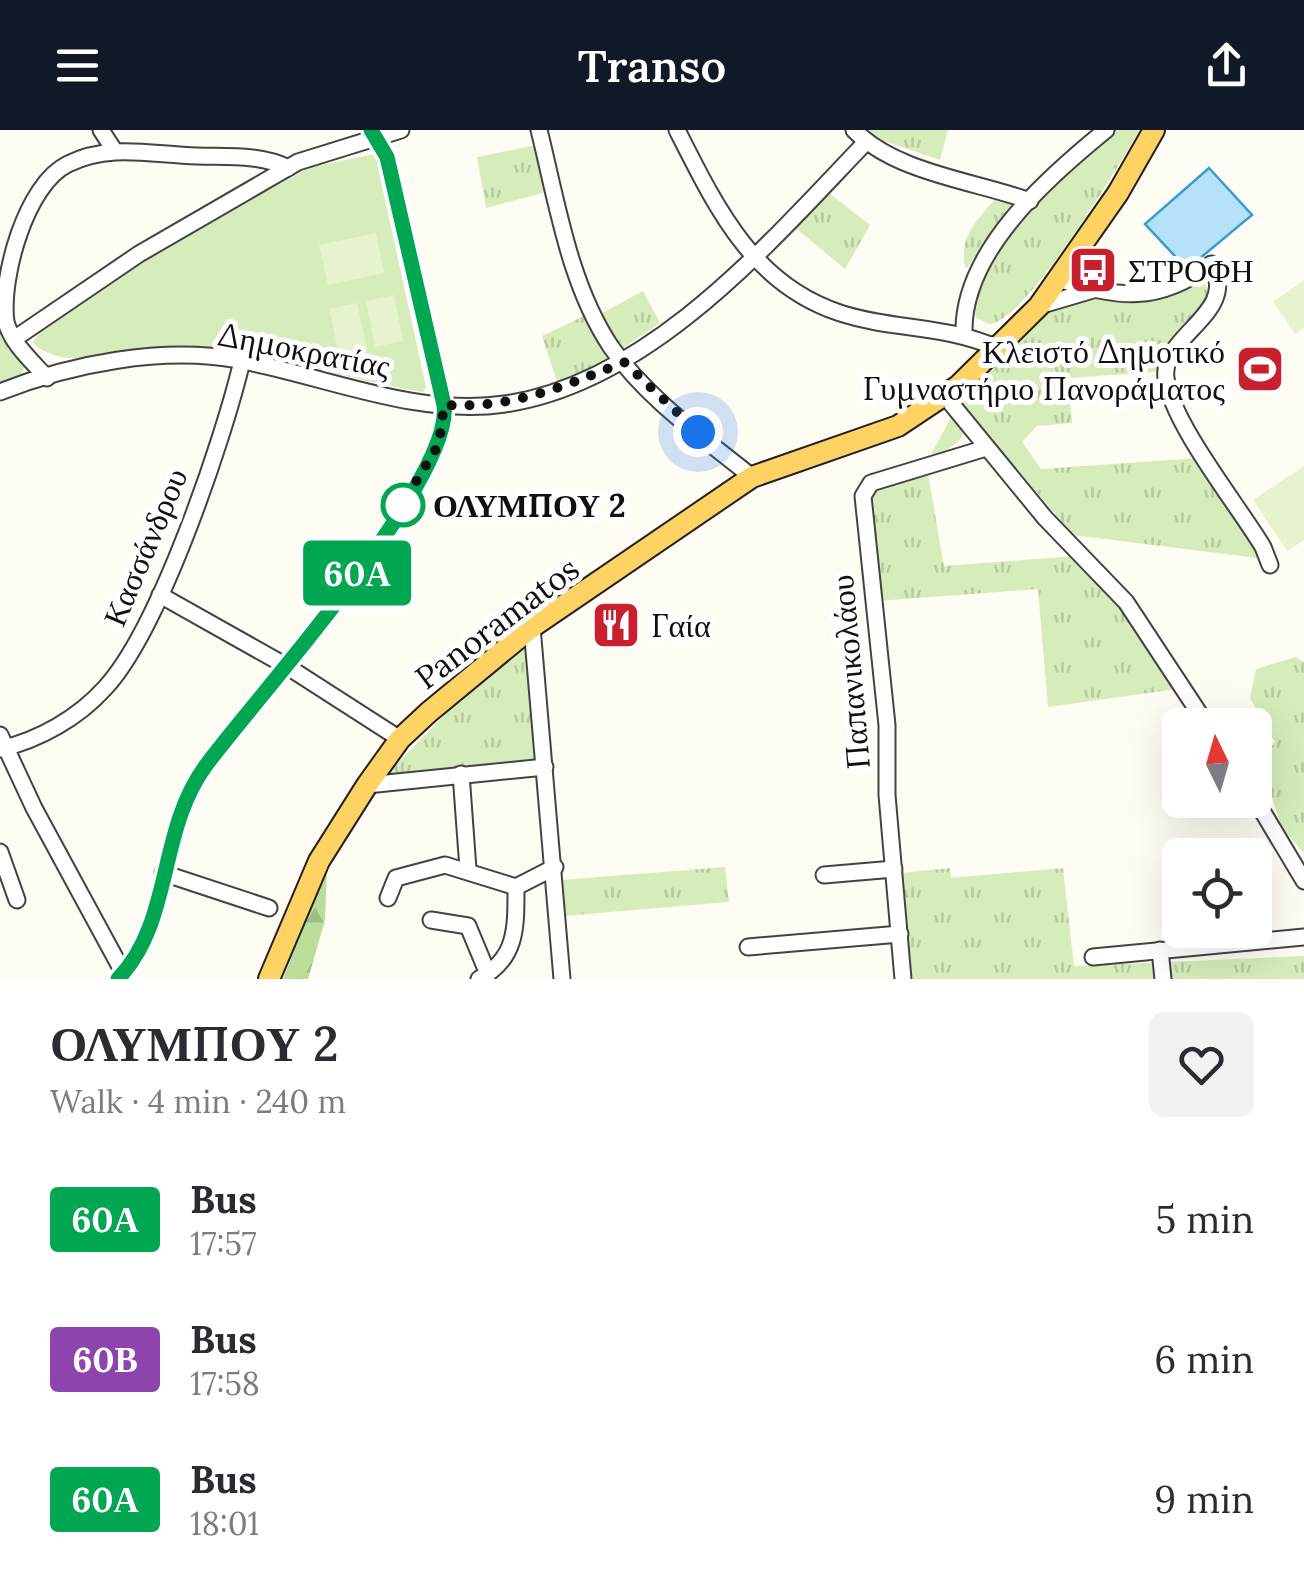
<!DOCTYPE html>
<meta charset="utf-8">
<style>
body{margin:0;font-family:Lora,serif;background:#f2f2f3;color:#2b2b33;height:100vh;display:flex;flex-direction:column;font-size:38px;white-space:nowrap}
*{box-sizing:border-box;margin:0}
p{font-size:32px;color:#7c7c81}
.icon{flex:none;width:55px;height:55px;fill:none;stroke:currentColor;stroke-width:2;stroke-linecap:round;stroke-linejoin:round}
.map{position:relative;height:849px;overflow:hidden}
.side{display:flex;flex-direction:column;background:#fff;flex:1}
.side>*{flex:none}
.badge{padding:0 20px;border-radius:8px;font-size:35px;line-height:65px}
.needle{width:65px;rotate:355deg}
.tools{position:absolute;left:1162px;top:578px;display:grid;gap:20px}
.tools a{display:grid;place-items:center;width:110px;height:110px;border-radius:15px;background:#fff;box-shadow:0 10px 40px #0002;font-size:50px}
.you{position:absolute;width:50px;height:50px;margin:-25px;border:8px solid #fff;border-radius:50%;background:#1a73e8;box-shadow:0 0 0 15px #1a73e833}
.map>.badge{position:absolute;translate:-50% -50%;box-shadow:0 0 0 5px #fff}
.round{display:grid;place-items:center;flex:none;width:105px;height:105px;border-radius:15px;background:#f2f2f3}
.headline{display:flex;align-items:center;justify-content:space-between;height:170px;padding:0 50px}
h1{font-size:48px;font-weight:600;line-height:75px}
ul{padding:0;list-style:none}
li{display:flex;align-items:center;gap:30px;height:140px;padding:0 50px}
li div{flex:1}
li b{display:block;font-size:38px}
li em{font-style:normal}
li .badge{min-width:110px;font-weight:700;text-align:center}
header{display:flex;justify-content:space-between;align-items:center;height:130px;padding:0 50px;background:#111827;color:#fff;font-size:45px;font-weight:600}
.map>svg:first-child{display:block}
</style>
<header><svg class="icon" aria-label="menu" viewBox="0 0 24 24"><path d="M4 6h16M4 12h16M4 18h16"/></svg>Transo<svg class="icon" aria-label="share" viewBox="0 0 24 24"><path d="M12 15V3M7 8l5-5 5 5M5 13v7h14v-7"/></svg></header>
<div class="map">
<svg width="1304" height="849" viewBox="0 0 1304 849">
<defs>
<pattern id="grass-tufts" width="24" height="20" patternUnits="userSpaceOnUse" patternTransform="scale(2.5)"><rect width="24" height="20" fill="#d6ecba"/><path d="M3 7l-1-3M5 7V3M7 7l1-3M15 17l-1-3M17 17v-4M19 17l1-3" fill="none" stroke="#b7c99f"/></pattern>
<pattern id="forest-firs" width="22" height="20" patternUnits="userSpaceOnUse" patternTransform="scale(2.5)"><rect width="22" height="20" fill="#bade98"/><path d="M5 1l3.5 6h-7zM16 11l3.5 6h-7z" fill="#9fbd82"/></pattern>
</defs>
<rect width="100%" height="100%" fill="#fffcf3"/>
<g fill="url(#grass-tufts)">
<path d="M 866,0 L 948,0 L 940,30 L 884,11 Z"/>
<path d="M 1116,0 L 1140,0 C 1117,37 1028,189 990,194 L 976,188 L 971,158 C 1010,97 1060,45 1116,0 Z"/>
<path d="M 536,15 L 546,62 L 486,78 L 477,27 Z"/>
<path d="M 825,60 L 870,95 L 845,139 L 792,95 Z"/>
<path d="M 1000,63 L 1016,70 L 966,139 C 956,107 980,88 1000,63 Z"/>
<path d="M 1204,150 L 1209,165 L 1155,242 L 1068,248 L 1072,293 L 1037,296 L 1022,312 L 1041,339 L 1199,328 L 1259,424 L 1257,428 L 1073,405 L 962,274 L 960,266 L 1043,179 L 1095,164 L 1169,165 Z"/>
<path d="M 643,161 L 660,193 L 623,218 L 600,184 Z"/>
<path d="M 586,185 L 610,228 L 558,255 L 542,206 Z"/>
<path d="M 0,204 L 24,237 L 21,246 L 0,253 Z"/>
<path d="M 952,286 L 964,303 C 958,316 944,322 931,324 Z"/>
<path d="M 927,338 L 944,436 L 1076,426 L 1126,479 L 1177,559 L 1048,577 L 1038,459 L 878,471 L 868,366 L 873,354 Z"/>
<path d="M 527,512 L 539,632 L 385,646 L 458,571 Z"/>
<path d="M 1296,527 L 1304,532 L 1304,723 L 1282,698 L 1260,630 L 1275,612 L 1250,568 L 1256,539 Z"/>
<path d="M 725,737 L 729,772 L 563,786 L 561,750 Z"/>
<path d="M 950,738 L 951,748 L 1063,738 L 1074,836 L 1304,826 L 1304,849 L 909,849 L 900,743 Z"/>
</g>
<path fill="url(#forest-firs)" d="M 327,736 L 325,790 L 308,849 L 283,849 Z"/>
<path fill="#d6ecba" d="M 375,24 L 426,257 L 423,262 C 333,248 250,214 159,217 C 118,218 67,244 33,213 L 39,202 L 60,187 L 165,117 L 311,37 Z"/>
<g fill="#e7f3cc">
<path d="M 376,103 L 384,143 L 328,155 L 319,115 Z"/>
<path d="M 1304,150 L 1304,198 L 1295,204 L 1273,172 Z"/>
<path d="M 394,165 L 403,211 L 375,217 L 366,171 Z"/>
<path d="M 357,173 L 367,218 L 339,224 L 329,179 Z"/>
<path d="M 1304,336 L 1304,410 L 1287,421 L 1253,370 Z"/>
</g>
<path fill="#b5e2f9" stroke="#389cd4" stroke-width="2.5" d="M 1209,38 L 1252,85 L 1187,139 L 1145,94 Z"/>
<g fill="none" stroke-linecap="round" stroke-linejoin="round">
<g stroke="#434343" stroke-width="19">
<g id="minor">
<path d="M 101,0 L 114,20"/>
<path d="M 539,0 C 557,72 569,154 611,217 C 647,269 704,308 752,347"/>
<path d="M 677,0 C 716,77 752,154 840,183 C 892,200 946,195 997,218"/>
<path d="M 854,0 C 896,43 975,51 1030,71"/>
<path d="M 1058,149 C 1119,168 1158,174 1211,134 C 1241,183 1160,205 1166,248 C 1172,294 1238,375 1263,417 L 1270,435"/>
<path d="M 1039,176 L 1093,160"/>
<path d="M 964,203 C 962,122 1047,48 1106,0"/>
<path d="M 14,209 L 139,124 L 298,32 L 401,0"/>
<path d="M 47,248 C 32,231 12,214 6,192 C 0,148 26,54 68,34 C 110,13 152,25 197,26 C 226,27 261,24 288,38"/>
<path d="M 0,262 C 70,234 163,216 238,230 C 325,246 416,287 505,274 C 650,253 770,112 866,12"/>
<path d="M 945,266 L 1045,388 L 1126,472 L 1207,595"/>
<path d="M 160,465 L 288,537 L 400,609"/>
<path d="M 532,497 L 562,849"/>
<path d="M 0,605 L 34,678 L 124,844"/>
<path d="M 0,619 C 39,610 78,588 105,558 C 159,500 223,311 242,231"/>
<path d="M 461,644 L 468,739"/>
<path d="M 367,655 L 545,637"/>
<path d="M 1255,669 L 1304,751"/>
<path d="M 0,722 L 17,770"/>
<path d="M 163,743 L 269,778"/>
<path d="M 824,745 L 894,739"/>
<path d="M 388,768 L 396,748 L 445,735 L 516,757"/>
<path d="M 431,790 L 468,796 L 488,844"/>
<path d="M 748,817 L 900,804"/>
<path d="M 1160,820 L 1163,849"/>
<path d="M 1093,827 L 1304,807"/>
<path d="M 118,849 C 174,794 157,701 207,634 C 256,567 454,349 444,275 L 387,27 L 371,0"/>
<path d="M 479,849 C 517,828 516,799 516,757 L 555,737"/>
<path d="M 903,849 L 887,665 L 887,595 L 863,366 L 871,353 L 986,318"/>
</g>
</g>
<g stroke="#212121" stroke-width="24">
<path id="major" d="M 269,849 L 319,731 L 367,655 L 400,609 L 429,582 L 532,497 L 752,347 L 898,296 L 958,256 L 1039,176 L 1118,63 L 1154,0"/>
</g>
<use href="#minor" stroke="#fff" stroke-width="15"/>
<use href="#major" stroke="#fed364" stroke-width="20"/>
</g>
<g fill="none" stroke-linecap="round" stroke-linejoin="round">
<g stroke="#fff" stroke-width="22">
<path id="line" d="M 118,849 C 174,790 157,700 207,634 C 256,568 454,349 444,275 L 387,27 L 371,0"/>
</g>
<use href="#line" stroke="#00a651" stroke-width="15"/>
<path stroke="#101010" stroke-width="10" stroke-dasharray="0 18" d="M 403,375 L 400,378 L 439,314 L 444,275 C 511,279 563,257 624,232 L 698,302"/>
</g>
<defs>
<g id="bus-square" transform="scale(2.5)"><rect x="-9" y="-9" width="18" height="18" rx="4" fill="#c8202e" stroke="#fff"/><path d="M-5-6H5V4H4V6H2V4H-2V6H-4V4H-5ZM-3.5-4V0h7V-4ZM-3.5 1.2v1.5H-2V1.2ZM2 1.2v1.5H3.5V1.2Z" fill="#fff"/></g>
<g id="stadium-square" transform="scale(2.5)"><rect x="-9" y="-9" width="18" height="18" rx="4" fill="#c8202e" stroke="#fff"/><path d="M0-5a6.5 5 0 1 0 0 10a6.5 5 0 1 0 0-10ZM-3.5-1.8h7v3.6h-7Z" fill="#fff"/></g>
<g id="restaurant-square" transform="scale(2.5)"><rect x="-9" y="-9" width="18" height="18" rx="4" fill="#c8202e" stroke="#fff"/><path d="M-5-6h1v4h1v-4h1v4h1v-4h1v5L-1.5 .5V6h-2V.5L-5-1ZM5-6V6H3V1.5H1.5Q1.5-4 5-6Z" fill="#fff"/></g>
</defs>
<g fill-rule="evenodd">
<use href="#bus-square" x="1093" y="140"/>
<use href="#stadium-square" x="1260" y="239"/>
<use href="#restaurant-square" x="616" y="495"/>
</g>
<circle fill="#fff" stroke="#00a651" stroke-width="5" cx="403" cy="375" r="20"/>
<g text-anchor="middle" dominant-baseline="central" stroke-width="10" stroke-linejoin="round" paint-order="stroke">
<g font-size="32" fill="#101010" stroke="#fff" text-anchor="start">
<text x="1128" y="140">ΣΤΡΟΦΗ</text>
<text x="1225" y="221" text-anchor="end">Κλειστό Δημοτικό<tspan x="1225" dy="37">Γυμναστήριο Πανοράματος</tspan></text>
<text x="651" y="495">Γαία</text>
</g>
<g font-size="32" fill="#101010" stroke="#fff">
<text transform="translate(304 220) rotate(11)">Δημοκρατίας</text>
<text transform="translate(145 417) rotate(-67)">Κασσάνδρου</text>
<text transform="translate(497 493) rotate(-37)">Panoramatos</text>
<text transform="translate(850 542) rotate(-95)">Παπανικολάου</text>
</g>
<g font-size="32" font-weight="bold" fill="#101010" stroke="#fff" text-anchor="start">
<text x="433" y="375">ΟΛΥΜΠΟΥ 2</text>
</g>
</g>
</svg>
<div class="tools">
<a><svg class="needle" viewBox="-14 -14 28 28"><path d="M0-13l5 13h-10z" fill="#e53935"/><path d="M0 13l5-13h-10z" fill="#7c7c81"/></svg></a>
<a><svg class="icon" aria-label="locate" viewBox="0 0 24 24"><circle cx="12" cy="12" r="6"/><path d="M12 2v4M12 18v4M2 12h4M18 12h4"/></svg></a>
</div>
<div class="you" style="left:698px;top:302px"></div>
<b class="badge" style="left:357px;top:443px;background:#00a651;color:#fff">60Α</b>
</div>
<section class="side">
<div class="headline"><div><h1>ΟΛΥΜΠΟΥ 2</h1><p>Walk · 4 min · 240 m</p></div><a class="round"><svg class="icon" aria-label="heart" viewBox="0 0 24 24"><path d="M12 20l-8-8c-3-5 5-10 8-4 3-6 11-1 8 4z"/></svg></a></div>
<ul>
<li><span class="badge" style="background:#00a651;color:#fff">60Α</span><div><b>Bus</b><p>17:57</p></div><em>5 min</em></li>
<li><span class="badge" style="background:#8e44ad;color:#fff">60Β</span><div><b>Bus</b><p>17:58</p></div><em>6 min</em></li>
<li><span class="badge" style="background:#00a651;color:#fff">60Α</span><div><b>Bus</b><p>18:01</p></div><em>9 min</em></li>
</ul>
</section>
